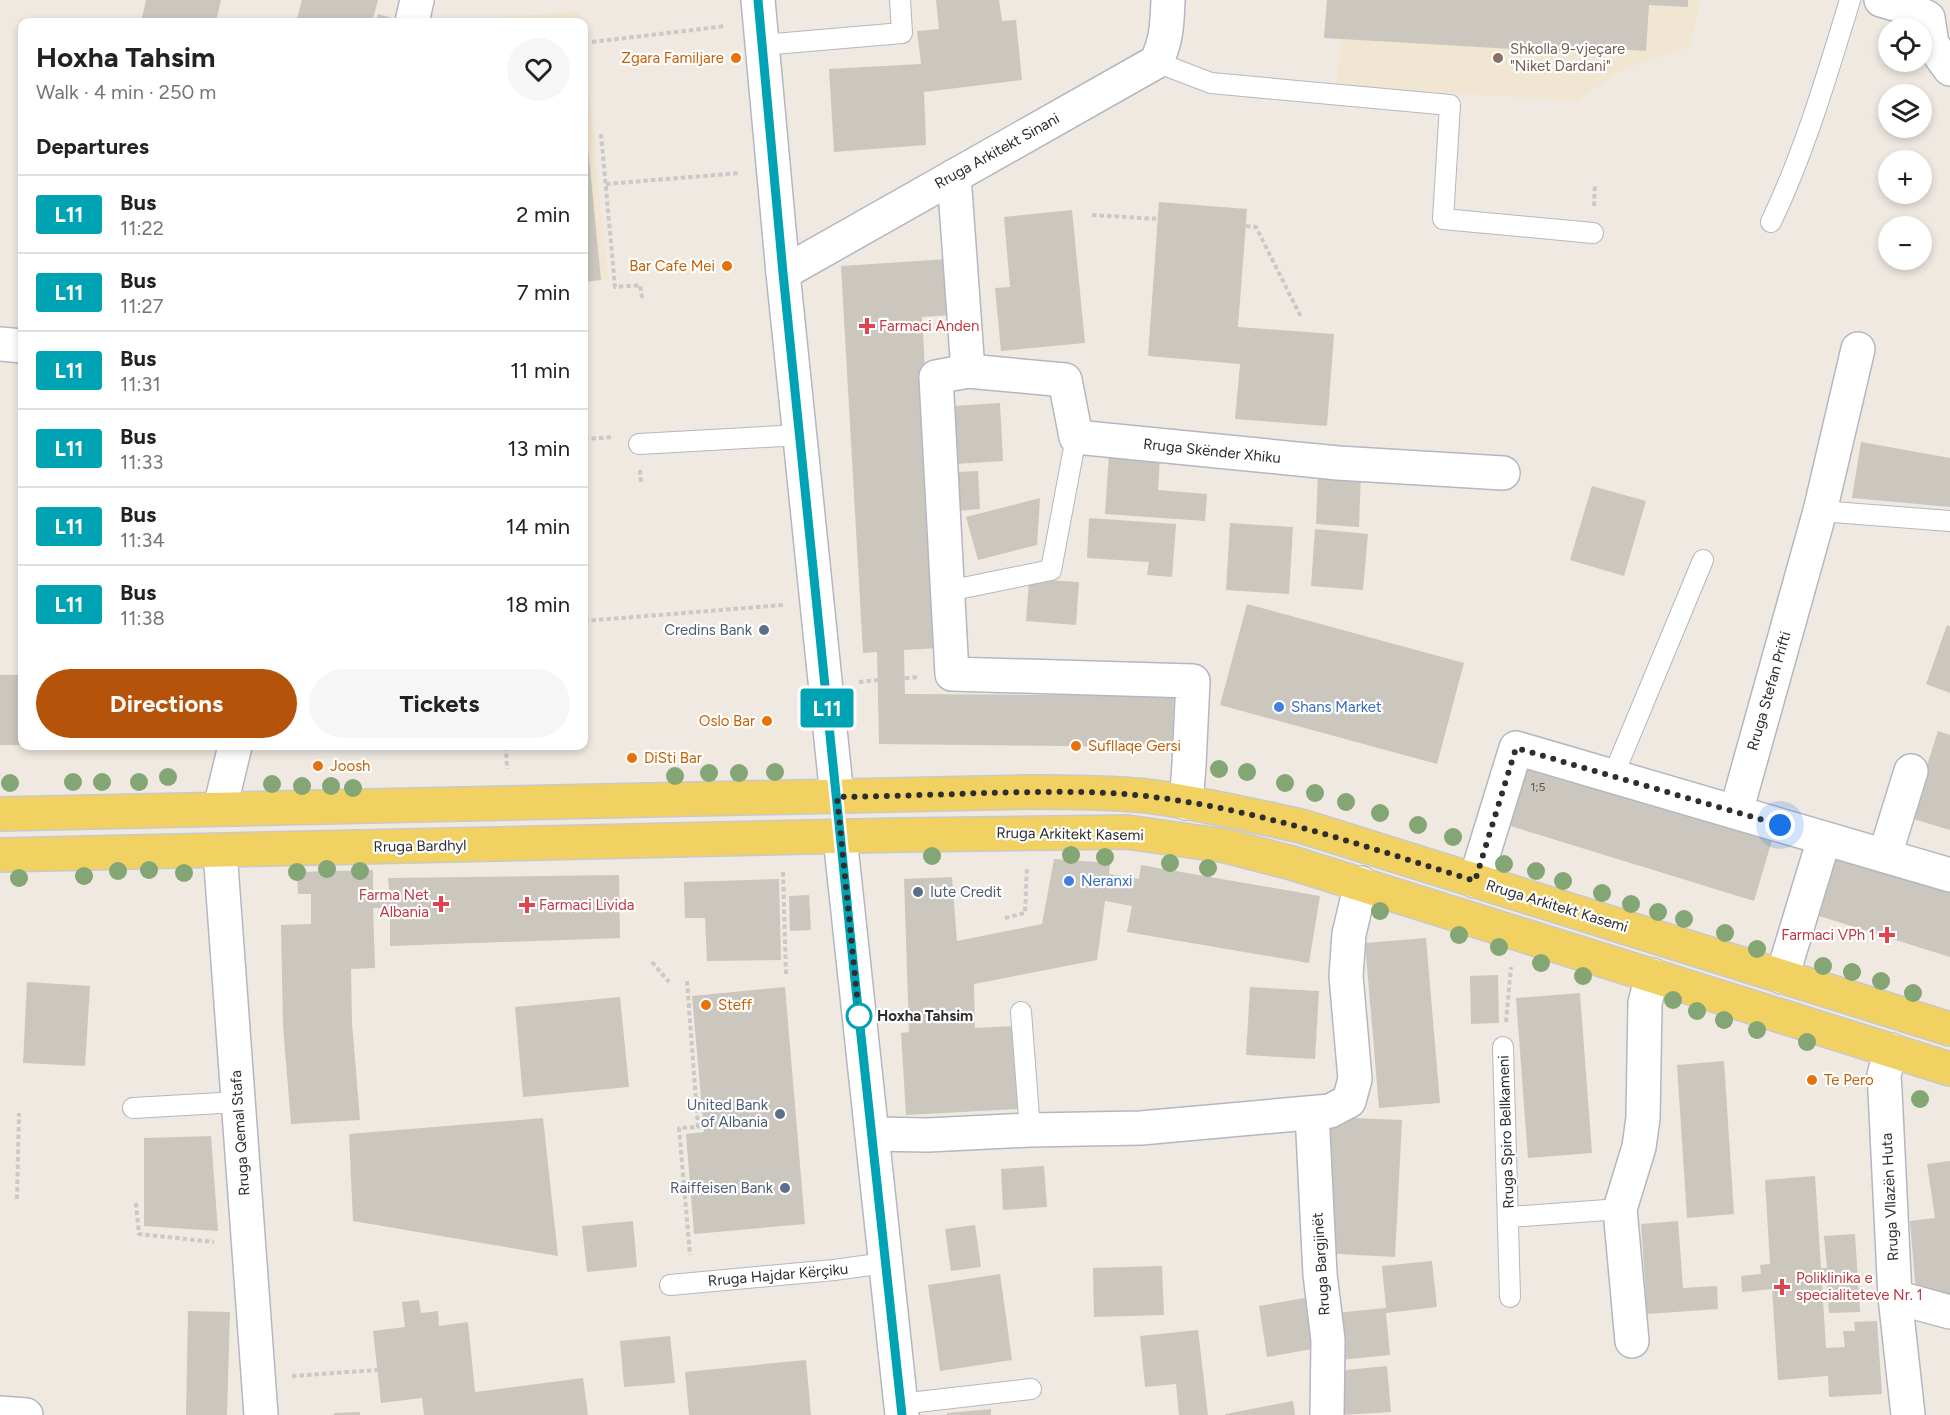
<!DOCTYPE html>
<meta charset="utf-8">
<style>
body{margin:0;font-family:Figtree,sans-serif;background:#f6f6f6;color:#222;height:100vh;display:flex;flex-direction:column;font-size:22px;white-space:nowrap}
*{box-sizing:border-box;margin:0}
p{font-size:20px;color:#767676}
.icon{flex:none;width:33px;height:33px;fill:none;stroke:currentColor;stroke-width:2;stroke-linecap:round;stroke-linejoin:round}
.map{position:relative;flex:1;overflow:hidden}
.side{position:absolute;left:18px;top:18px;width:570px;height:732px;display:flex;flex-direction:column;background:#fff;border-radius:12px;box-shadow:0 3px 9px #0003}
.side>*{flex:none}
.badge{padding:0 12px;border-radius:4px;font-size:21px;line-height:39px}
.fabs{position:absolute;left:1878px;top:18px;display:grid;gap:12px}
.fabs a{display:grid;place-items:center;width:54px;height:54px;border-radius:50%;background:#fff;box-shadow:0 3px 9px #0003;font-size:30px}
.you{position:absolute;width:30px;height:30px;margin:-15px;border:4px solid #fff;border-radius:50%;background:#1a73e8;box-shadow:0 0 0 9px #1a73e833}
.map>.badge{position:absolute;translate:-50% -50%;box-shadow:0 0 0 3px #fff}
h2{padding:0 18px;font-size:22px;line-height:54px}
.round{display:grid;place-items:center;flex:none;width:63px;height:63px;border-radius:32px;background:#f6f6f6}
.summary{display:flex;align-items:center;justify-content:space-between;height:102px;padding:0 18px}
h1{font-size:28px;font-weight:700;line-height:45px}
.button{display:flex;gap:12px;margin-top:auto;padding:12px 18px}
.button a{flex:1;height:69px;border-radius:36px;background:#b45309;color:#fff;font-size:24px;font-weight:700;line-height:69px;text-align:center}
.button a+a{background:#f6f6f6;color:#222}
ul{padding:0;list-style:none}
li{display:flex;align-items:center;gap:18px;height:78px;padding:0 18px;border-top:2px solid #e0e0e0}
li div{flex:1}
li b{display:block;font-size:22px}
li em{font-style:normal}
li .badge{min-width:66px;font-weight:700;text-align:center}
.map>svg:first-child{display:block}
</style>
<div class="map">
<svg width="1950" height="1415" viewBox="0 0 1950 1415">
<rect width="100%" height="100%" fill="#efe9e1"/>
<g fill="#f0e6d1">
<path d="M 1327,0 L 1701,0 L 1690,47 L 1623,69 L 1577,101 L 1337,86 L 1341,40 L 1324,38 Z"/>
<path d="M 581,11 L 582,22 L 452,22 Z"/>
<path d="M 584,40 L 608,280 L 584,282 Z"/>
</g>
<g fill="#cbc7bf">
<path d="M 146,0 L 221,0 L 216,22 L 141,22 Z"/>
<path d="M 302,0 L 378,0 L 372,22 L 296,22 Z"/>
<path d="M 936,0 L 999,0 L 1002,21 L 1016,20 L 1022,80 L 924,92 L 926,145 L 834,152 L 829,69 L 921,64 L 917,31 L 939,29 Z"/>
<path d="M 1327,0 L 1688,0 L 1688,7 L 1649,5 L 1646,51 L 1584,47 L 1584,53 L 1324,38 Z"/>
<path d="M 378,14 L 403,21 L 402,22 L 376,22 Z"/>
<path d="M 584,117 L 585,117 L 601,280 L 584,282 Z"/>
<path d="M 1159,202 L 1247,209 L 1238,327 L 1334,334 L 1327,426 L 1235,419 L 1240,364 L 1148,356 Z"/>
<path d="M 1072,210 L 1085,343 L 1001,351 L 995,288 L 1010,287 L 1004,217 Z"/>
<path d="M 948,259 L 950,315 L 922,317 L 941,648 L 904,650 L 905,694 L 1174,696 L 1173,747 L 879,744 L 877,652 L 863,653 L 841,266 Z"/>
<path d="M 1000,403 L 1003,461 L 956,464 L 953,406 Z"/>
<path d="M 1861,442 L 1950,458 L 1950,507 L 1852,498 Z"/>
<path d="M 1109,454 L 1160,457 L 1158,490 L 1207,494 L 1205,521 L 1105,514 Z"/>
<path d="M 978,471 L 980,509 L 958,511 L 957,472 Z"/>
<path d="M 1318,471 L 1361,473 L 1359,527 L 1316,524 Z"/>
<path d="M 1592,486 L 1646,501 L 1624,576 L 1570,560 Z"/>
<path d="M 1040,498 L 1037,545 L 978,560 L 966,517 Z"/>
<path d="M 1089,518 L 1176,524 L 1172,577 L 1147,575 L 1149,562 L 1087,558 Z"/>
<path d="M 1230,523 L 1293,527 L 1289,594 L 1226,590 Z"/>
<path d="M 1315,529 L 1368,534 L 1363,590 L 1311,586 Z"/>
<path d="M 1029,579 L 1079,582 L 1076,625 L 1026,621 Z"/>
<path d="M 1247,604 L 1464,663 L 1437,764 L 1220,705 Z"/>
<path d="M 1947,625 L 1950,627 L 1950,693 L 1926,684 Z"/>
<rect x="0" y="675" width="22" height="70"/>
<path d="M 1938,731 L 1950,735 L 1950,830 L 1910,818 Z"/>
<path d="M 1523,764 L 1773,837 L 1754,901 L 1504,824 Z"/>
<path d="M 1834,857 L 1950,893 L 1950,957 L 1816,915 Z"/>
<path d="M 1054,859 L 1110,863 L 1109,874 L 1139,879 L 1141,865 L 1320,896 L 1309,963 L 1127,932 L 1132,906 L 1105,901 L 1097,960 L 974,984 L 975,1028 L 1015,1026 L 1018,1109 L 906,1115 L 901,1033 L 909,1032 L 904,879 L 952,877 L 957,941 L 1042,924 Z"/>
<path d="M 373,870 L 373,890 L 389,890 L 388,878 L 619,875 L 620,938 L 390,946 L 390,908 L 373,908 L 375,968 L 351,969 L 352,1023 L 360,1120 L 291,1124 L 283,1026 L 281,925 L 311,924 L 311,894 L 298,894 L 297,872 Z"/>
<path d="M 779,879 L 781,960 L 707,961 L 705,918 L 685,918 L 684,882 Z"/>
<path d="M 809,895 L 811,930 L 790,931 L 789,896 Z"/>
<path d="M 1426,938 L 1440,1103 L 1379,1108 L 1365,943 Z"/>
<path d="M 1498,975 L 1499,1023 L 1471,1024 L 1470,976 Z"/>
<path d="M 27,982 L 90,986 L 85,1066 L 23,1063 Z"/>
<path d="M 785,987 L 805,1224 L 694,1234 L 686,1134 L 704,1132 L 692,996 Z"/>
<path d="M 1250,987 L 1319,991 L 1315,1059 L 1246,1055 Z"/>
<path d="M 1580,993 L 1592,1153 L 1528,1158 L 1516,998 Z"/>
<path d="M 620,997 L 629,1087 L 523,1097 L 515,1007 Z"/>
<path d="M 1724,1061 L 1734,1214 L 1687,1218 L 1677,1065 Z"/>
<path d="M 1328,1117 L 1402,1120 L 1395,1257 L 1320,1253 Z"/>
<path d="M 543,1118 L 558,1256 L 353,1221 L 349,1134 Z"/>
<path d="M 211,1136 L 218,1231 L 144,1226 L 144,1138 Z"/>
<path d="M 1950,1161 L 1950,1294 L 1916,1293 L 1910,1221 L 1935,1218 L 1927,1164 Z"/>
<path d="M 1044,1166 L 1047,1207 L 1003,1210 L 1001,1169 Z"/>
<path d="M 1815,1176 L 1821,1268 L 1827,1268 L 1824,1236 L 1855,1234 L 1860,1312 L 1829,1313 L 1827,1283 L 1822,1284 L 1826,1348 L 1845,1347 L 1843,1331 L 1855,1331 L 1854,1322 L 1877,1321 L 1882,1394 L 1829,1397 L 1828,1376 L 1778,1380 L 1772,1289 L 1742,1292 L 1741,1276 L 1761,1274 L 1760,1265 L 1770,1264 L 1765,1180 Z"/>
<path d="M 633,1221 L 637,1267 L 587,1272 L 582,1226 Z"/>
<path d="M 1678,1221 L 1683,1288 L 1717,1286 L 1718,1309 L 1647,1314 L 1641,1224 Z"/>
<path d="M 975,1225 L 981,1267 L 951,1271 L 945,1229 Z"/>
<path d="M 1432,1261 L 1437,1307 L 1386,1313 L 1390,1355 L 1340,1360 L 1335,1313 L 1386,1308 L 1382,1266 Z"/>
<path d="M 1162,1266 L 1164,1315 L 1094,1317 L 1093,1268 Z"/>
<path d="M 1000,1274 L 1012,1360 L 940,1371 L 928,1285 Z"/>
<path d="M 1310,1297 L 1318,1348 L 1267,1357 L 1259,1306 Z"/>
<path d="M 419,1300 L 421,1313 L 438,1311 L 439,1326 L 468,1322 L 475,1392 L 583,1378 L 588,1415 L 424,1415 L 422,1398 L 381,1403 L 373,1331 L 405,1327 L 402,1302 Z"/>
<path d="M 188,1311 L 230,1312 L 227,1415 L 186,1415 Z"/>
<path d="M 1198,1330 L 1208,1415 L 1179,1415 L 1176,1384 L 1145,1387 L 1140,1336 Z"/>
<path d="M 670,1336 L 675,1383 L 624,1387 L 620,1341 Z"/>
<path d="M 806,1360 L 811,1415 L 689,1415 L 685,1372 Z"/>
<path d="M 1387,1366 L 1391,1412 L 1341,1415 L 1336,1371 Z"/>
<path d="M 1293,1401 L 1295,1415 L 1225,1415 L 1225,1414 Z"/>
<path d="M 991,1409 L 991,1415 L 947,1415 L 947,1413 Z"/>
<path d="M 360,1412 L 360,1415 L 334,1415 L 334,1413 Z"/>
</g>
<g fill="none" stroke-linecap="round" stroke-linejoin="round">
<g stroke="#b4b7c1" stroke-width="22">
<g id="lane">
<path d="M 762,45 L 902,33 L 900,0"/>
<path d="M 1156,62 L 1211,83 L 1450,105 L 1443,219 L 1593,233"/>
<path d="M 1771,222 C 1805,151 1827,75 1850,0"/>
<path d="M 639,444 L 800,435"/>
<path d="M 1820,511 L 1950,521"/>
<path d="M 948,591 L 1051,570 L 1076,437"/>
<path d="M 1613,776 L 1703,560"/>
<path d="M 1021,1012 L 1030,1130"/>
<path d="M 1503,1047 L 1510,1297"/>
<path d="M 133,1108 L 238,1102"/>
<path d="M 1509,1217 L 1620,1209"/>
<path d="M 670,1285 L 834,1270 L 885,1263"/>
<path d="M 900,1404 L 1031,1389"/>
</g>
</g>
<g stroke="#b4b7c1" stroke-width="36">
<g id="street">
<path d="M 1881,0 L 1908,8 L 1928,18 L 1932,44 L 1950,69"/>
<path d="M 412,22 L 417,0"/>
<path d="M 954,176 L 968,371 L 936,377 L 952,674 L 1193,681 L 1189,765 L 1186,803"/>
<path d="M 783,273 L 1156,62 C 1167,41 1167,23 1168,0"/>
<path d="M 0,344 L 22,346"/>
<path d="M 968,371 L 1065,380 L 1076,437 L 1338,463 L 1503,473"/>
<path d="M 220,808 L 235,746"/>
<path d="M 1736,812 L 1820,511 L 1858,349"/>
<path d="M 220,851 L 261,1415"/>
<path d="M 1885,855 L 1911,771"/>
<path d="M 1475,881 L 1516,748 L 1950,875"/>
<path d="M 1782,977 L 1824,839"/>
<path d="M 1891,1050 L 1884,1075 L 1885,1091 L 1895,1297 L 1908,1415"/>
<path d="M 1312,1113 L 1320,1274 L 1328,1340 L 1327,1415"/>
<path d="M 872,1134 L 928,1135 L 1030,1130 L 1141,1128 L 1330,1111 L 1349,1101 L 1355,1079 L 1346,976 L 1349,934 L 1361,883"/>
<path d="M 1895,1297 L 1950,1312"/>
<path d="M 1632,1341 L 1620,1209 L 1639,1147 L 1643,1118 L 1645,1003 L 1652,975"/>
<path d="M 0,1413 L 26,1415"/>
</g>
</g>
<g stroke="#b4b7c1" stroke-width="36">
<g id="secondary">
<path d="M 758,0 L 783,273 L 837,797"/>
<path d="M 840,837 L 902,1415"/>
</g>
</g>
<g stroke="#c9c9c9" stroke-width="36">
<g id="primary">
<path d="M 0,814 L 1026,792 C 1066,792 1107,792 1147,796 C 1199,803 1250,815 1301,826 L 1950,1029"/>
<path d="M 0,855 L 902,835 L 1127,832 L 1226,846 L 1292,863 L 1950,1069"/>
</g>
</g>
<g stroke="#c9c9c9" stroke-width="4" stroke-dasharray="4.5 3" stroke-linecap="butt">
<path d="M 592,42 L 726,26"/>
<path d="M 601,134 L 615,287 L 640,285 L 642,298"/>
<path d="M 606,184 L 740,173"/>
<path d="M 1594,206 L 1595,185"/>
<path d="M 1092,215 L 1159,219"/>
<path d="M 1246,226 L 1256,227 L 1301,317"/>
<path d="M 584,439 L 613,437"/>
<path d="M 640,470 L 641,484"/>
<path d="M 584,621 L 783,605"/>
<path d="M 905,678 L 919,677"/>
<path d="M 859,682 L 879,680"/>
<path d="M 506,746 L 507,769"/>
<path d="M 783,872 L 786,975"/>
<path d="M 1005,918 L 1025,913 L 1027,866"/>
<path d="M 652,962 L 669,982"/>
<path d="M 687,981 L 698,1127 L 679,1128 L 690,1255"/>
<path d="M 1506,1022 L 1511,967"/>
<path d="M 17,1199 L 19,1113"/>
<path d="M 136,1203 L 139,1234 L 214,1242"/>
<path d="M 292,1376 L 378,1370"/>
</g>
<use href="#lane" stroke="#fff" stroke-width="20"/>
<use href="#street" stroke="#fff" stroke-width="33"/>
<use href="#secondary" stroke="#fff" stroke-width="33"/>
<use href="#primary" stroke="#f2d163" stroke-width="33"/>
</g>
<g fill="#84a574">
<circle cx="1219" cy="769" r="9"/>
<circle cx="775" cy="772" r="9"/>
<circle cx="1247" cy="772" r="9"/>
<circle cx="709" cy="773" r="9"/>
<circle cx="739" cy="773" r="9"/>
<circle cx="675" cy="776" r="9"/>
<circle cx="168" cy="777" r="9"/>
<circle cx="73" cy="782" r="9"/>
<circle cx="102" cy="782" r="9"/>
<circle cx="139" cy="782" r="9"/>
<circle cx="10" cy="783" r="9"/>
<circle cx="1285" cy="783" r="9"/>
<circle cx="272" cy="784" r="9"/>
<circle cx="302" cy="786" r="9"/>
<circle cx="331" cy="786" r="9"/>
<circle cx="353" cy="788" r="9"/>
<circle cx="1315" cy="793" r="9"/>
<circle cx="1346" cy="802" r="9"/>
<circle cx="1380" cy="813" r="9"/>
<circle cx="1418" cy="825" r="9"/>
<circle cx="1453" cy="837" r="9"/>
<circle cx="1071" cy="855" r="9"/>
<circle cx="932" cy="856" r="9"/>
<circle cx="1105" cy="857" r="9"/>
<circle cx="1170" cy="863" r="9"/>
<circle cx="1504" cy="864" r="9"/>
<circle cx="1208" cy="868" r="9"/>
<circle cx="327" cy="869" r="9"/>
<circle cx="149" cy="870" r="9"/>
<circle cx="118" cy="871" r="9"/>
<circle cx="360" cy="871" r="9"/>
<circle cx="1536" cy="871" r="9"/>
<circle cx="297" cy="872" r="9"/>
<circle cx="184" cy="873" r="9"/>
<circle cx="84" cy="876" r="9"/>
<circle cx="19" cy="878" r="9"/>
<circle cx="1563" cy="881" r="9"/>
<circle cx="1602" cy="893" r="9"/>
<circle cx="1631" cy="904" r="9"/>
<circle cx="1380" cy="911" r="9"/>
<circle cx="1658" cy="912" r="9"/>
<circle cx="1684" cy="919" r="9"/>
<circle cx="1725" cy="933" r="9"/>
<circle cx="1459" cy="935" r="9"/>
<circle cx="1499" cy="947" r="9"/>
<circle cx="1757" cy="949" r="9"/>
<circle cx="1541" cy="963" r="9"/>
<circle cx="1823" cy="966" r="9"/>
<circle cx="1852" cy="972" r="9"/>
<circle cx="1583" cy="976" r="9"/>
<circle cx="1881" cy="981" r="9"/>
<circle cx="1913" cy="993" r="9"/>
<circle cx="1673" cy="1000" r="9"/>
<circle cx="1697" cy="1011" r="9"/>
<circle cx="1724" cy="1020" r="9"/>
<circle cx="1757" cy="1030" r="9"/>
<circle cx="1807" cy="1042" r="9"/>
<circle cx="1920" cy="1099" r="9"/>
</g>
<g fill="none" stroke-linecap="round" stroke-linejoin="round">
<g stroke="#fff" stroke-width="14">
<path id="line" d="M 758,0 L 783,273 L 854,971 L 902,1415"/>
</g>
<use href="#line" stroke="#00a3b4" stroke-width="9"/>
<path stroke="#2e2e2e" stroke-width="6" stroke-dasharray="0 10.8" d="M 859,1016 L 837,797 C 885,796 934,795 982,793 C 1036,792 1091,790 1145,796 C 1259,809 1367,847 1475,881 L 1516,748 L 1780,825"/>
</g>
<g fill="#e8710a" stroke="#fff" stroke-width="2">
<circle cx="736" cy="58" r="6"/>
<circle cx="727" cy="266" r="6"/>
<circle cx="767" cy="721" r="6"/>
<circle cx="1076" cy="746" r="6"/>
<circle cx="632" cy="758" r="6"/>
<circle cx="318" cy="766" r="6"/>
<circle cx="706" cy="1005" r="6"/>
<circle cx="1812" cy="1080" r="6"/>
</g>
<circle fill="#8d6e63" stroke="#fff" stroke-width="2" cx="1498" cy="58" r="6"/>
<g fill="#e0444e" stroke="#fff" stroke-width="2">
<path d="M864 317h6v6h6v6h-6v6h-6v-6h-6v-6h6z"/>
<path d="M438 895h6v6h6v6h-6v6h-6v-6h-6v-6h6z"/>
<path d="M524 896h6v6h6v6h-6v6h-6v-6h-6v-6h6z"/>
<path d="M1884 926h6v6h6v6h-6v6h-6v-6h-6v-6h6z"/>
<path d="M1779 1278h6v6h6v6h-6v6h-6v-6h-6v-6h6z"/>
</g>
<g fill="#5c6f8a" stroke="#fff" stroke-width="2">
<circle cx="764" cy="630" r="6"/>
<circle cx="918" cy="892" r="6"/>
<circle cx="780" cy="1114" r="6"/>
<circle cx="785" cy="1188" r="6"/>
</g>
<g fill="#3f7fe0" stroke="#fff" stroke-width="2">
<circle cx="1279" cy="707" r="6"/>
<circle cx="1069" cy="881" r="6"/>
</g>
<circle fill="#fff" stroke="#00a3b4" stroke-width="3" cx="859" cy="1016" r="12"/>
<g text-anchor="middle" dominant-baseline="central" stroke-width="4.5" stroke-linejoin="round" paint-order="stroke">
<g font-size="12" fill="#555452">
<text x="1538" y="787">1;5</text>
</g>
<g font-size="15" fill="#785e54" stroke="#fff" text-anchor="start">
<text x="1510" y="49">Shkolla 9-vjeçare<tspan x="1510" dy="17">"Niket Dardani"</tspan></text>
</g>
<g font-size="15" fill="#c56008" stroke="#fff" text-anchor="start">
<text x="724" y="58" text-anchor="end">Zgara Familjare</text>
<text x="715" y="266" text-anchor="end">Bar Cafe Mei</text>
<text x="755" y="721" text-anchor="end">Oslo Bar</text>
<text x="1088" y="746">Sufllaqe Gersi</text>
<text x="644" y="758">DiSti Bar</text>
<text x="330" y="766">Joosh</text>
<text x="718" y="1005">Steff</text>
<text x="1824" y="1080">Te Pero</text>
</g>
<g font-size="15" fill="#2e2e2e" stroke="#fff">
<text transform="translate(997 151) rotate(-29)">Rruga Arkitekt Sinani</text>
<text transform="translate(1212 451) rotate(6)">Rruga Skënder Xhiku</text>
<text transform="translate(1769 691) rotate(-74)">Rruga Stefan Prifti</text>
<text transform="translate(1070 834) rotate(1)">Rruga Arkitekt Kasemi</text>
<text transform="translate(420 846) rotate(-1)">Rruga Bardhyl</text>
<text transform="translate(1557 906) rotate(17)">Rruga Arkitekt Kasemi</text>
<text transform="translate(1506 1132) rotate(-92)">Rruga Spiro Bellkameni</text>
<text transform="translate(240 1133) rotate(-94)">Rruga Qemal Stafa</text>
<text transform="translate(1890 1197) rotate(-93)">Rruga Vllazën Huta</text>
<text transform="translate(1321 1264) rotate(-94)">Rruga Bargjinët</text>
<text transform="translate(778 1275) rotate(-5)">Rruga Hajdar Kërçiku</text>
</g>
<g font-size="15" fill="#be3a42" stroke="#fff" text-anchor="start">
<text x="879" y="326">Farmaci Anden</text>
<text x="429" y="895" text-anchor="end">Farma Net<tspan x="429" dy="17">Albania</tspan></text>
<text x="539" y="905">Farmaci Livida</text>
<text x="1875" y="935" text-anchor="end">Farmaci VPh 1</text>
<text x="1796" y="1278">Poliklinika e<tspan x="1796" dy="17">specialiteteve Nr. 1</tspan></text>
</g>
<g font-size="15" fill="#4e5e75" stroke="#fff" text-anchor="end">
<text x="752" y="630">Credins Bank</text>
<text x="930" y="892" text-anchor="start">Iute Credit</text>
<text x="768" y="1105">United Bank<tspan x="768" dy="17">of Albania</tspan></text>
<text x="773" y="1188">Raiffeisen Bank</text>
</g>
<g font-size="15" fill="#366cbe" stroke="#fff" text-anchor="start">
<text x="1291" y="707">Shans Market</text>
<text x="1081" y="881">Neranxi</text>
</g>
<g font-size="15" font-weight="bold" fill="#2e2e2e" stroke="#fff" text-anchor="start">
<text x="877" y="1016">Hoxha Tahsim</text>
</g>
</g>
</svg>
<div class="fabs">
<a><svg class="icon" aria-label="locate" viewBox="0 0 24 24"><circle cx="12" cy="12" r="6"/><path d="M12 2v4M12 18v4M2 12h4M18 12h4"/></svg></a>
<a><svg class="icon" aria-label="layers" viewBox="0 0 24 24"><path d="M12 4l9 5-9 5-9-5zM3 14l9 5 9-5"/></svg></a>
<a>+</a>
<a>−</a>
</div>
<div class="you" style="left:1780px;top:825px"></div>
<b class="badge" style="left:827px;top:708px;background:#00a3b4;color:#fff">L11</b>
<section class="side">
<div class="summary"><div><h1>Hoxha Tahsim</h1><p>Walk · 4 min · 250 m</p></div><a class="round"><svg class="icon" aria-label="heart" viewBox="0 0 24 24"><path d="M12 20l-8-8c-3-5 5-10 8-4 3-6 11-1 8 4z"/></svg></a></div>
<h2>Departures</h2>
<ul>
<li><span class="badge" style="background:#00a3b4;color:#fff">L11</span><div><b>Bus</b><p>11:22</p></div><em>2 min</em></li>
<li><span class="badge" style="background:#00a3b4;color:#fff">L11</span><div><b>Bus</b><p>11:27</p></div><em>7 min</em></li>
<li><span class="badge" style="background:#00a3b4;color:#fff">L11</span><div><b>Bus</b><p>11:31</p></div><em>11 min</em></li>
<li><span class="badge" style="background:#00a3b4;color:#fff">L11</span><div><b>Bus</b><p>11:33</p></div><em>13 min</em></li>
<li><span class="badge" style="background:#00a3b4;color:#fff">L11</span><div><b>Bus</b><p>11:34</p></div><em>14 min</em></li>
<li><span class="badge" style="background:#00a3b4;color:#fff">L11</span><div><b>Bus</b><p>11:38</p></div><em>18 min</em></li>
</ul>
<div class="button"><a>Directions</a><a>Tickets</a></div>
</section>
</div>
